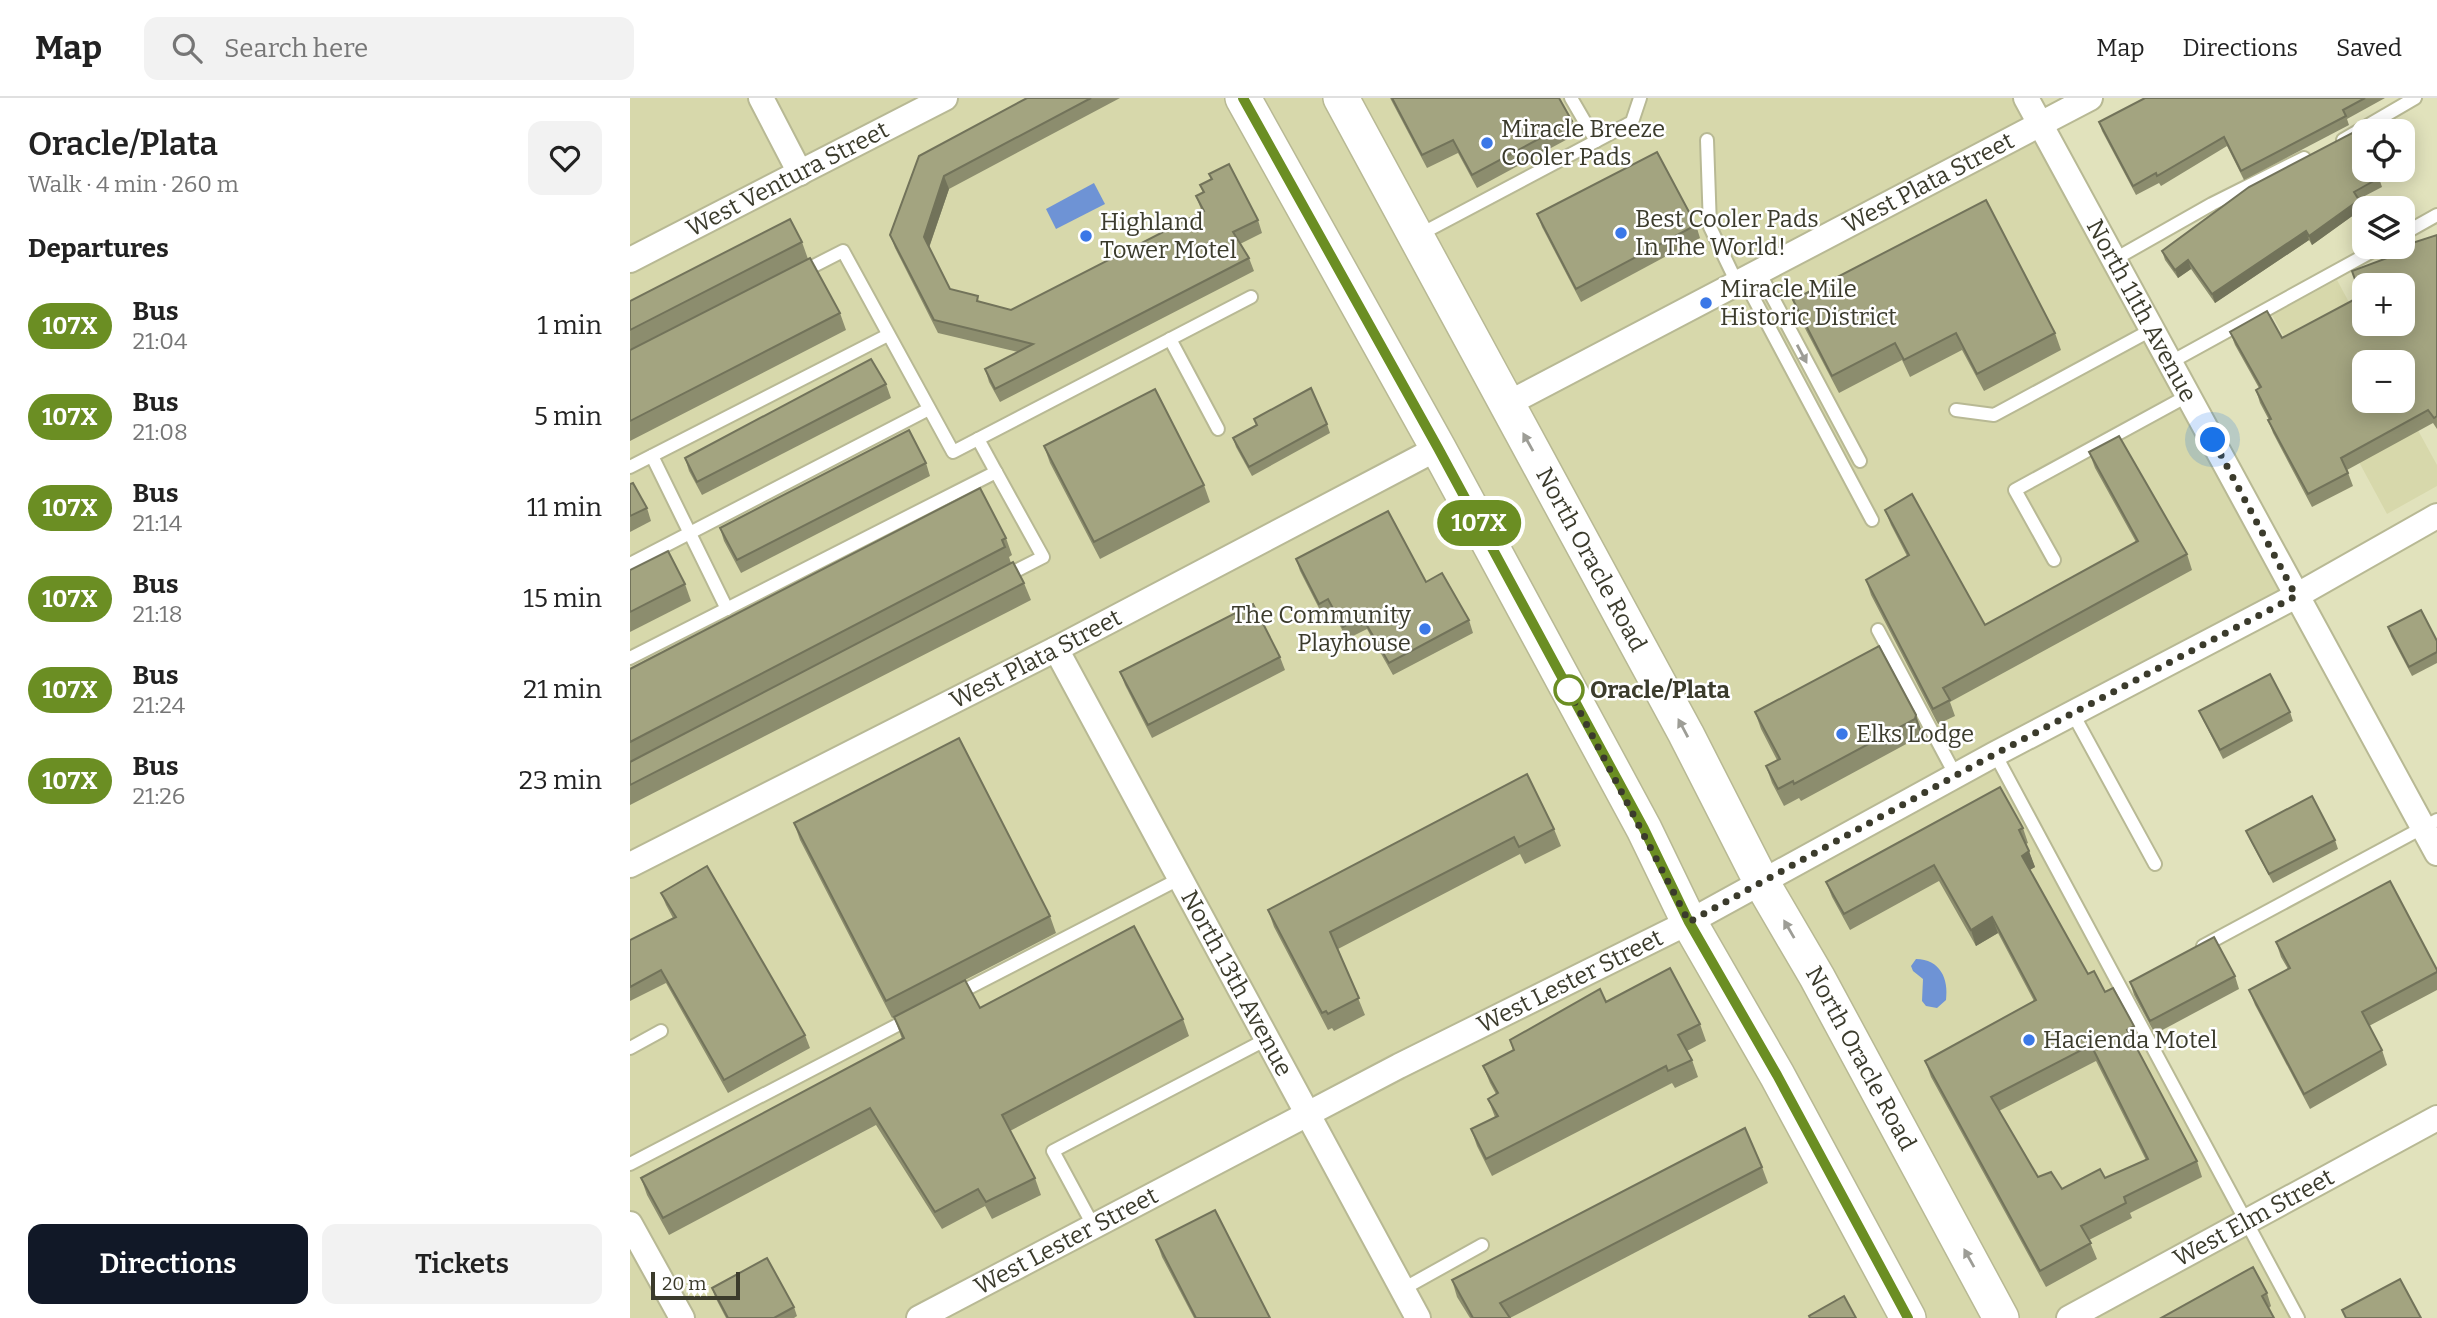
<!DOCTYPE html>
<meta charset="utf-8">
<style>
body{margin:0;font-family:Bitter,serif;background:#f2f2f2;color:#222;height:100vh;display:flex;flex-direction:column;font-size:26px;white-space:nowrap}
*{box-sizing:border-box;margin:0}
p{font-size:23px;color:#767676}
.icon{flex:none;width:38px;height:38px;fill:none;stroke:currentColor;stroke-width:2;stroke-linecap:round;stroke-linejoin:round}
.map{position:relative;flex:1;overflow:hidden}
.panel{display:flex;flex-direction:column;background:#fff;width:630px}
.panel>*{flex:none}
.badge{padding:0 14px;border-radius:23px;font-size:24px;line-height:46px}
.tools{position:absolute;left:1722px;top:21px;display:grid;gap:14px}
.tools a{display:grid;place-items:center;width:63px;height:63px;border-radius:14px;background:#fff;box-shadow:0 4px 18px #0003;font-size:35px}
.scale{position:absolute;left:21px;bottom:18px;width:89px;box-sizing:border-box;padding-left:7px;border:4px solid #3b3b2c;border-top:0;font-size:19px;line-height:24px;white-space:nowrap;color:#3b3b2c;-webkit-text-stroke:5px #fff;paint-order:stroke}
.you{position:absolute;width:35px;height:35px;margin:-18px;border:5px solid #fff;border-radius:50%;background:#1a73e8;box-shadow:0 0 0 10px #1a73e833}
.map>.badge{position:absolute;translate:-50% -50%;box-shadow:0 0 0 4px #fff}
h2{padding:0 28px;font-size:26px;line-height:63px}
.round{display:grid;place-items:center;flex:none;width:74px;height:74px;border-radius:14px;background:#f2f2f2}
.head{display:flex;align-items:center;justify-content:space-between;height:119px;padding:0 28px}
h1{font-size:33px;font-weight:600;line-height:52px}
.primary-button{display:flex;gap:14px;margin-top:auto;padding:14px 28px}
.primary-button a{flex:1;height:80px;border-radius:14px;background:#111827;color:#fff;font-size:28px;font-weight:600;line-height:80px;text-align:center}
.primary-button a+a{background:#f2f2f2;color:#222}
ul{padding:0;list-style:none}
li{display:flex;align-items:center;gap:21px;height:91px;padding:0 28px}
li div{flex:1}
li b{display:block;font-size:26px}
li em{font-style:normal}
li .badge{min-width:77px;font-weight:700;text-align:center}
header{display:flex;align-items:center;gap:42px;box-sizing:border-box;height:98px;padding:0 35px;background:#fff;border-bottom:2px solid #e0e0e0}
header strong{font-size:33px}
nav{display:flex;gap:38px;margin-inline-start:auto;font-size:24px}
.search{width:490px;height:63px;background:#f2f2f2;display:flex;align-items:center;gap:18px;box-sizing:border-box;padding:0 24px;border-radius:14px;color:#767676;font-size:26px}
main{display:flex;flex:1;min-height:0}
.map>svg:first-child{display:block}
</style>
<header>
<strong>Map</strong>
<div class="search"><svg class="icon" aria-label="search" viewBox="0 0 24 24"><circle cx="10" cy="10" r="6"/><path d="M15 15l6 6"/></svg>Search here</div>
<nav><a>Map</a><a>Directions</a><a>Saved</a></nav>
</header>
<main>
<section class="panel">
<div class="head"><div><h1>Oracle/Plata</h1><p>Walk · 4 min · 260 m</p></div><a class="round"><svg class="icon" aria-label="heart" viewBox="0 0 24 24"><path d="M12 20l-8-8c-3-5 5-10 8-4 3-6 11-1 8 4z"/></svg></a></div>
<h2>Departures</h2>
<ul>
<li><span class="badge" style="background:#6b8e23;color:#fff">107X</span><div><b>Bus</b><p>21:04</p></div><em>1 min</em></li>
<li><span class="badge" style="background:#6b8e23;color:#fff">107X</span><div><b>Bus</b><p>21:08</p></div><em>5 min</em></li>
<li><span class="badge" style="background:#6b8e23;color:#fff">107X</span><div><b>Bus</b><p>21:14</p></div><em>11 min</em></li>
<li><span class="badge" style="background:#6b8e23;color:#fff">107X</span><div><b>Bus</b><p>21:18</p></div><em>15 min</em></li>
<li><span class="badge" style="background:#6b8e23;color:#fff">107X</span><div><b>Bus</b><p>21:24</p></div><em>21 min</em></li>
<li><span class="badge" style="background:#6b8e23;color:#fff">107X</span><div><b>Bus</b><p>21:26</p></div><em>23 min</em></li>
</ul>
<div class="primary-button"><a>Directions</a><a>Tickets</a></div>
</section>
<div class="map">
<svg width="1807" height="1220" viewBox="0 0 1807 1220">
<rect width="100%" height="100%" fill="#e1e2bc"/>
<g fill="#d7d8ab">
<path d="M 0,0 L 1396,0 L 1666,498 L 1366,656 L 1662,1220 L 0,1220 Z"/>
<path d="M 1707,182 L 1751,264 L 1734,264 L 1734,303 L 1772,303 L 1807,367 L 1807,388 L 1757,416 L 1667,249 L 1661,251 L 1642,217 Z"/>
</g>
<g fill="#6e93d5">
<path d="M 464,85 L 475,106 L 426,131 L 416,111 Z"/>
<path d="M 1286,861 C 1310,861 1319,881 1316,902 L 1307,910 L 1296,908 L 1292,903 L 1293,881 L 1283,873 L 1281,868 Z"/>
</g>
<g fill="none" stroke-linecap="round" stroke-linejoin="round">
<g stroke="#b8b994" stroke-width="16">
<g id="service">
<path d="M 941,0 L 966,43"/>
<path d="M 1077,42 L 1080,129 L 1107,185"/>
<path d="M 1713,42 L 1785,0"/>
<path d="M 1773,136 L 1807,117"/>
<path d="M 787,138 L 1002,24 L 1010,0"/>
<path d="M 1485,161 L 1582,106 L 1674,60"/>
<path d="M 172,174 L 213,153 L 323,354 L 621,199"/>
<path d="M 1129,174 L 1230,363"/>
<path d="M 1114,182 L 1242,422"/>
<path d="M 540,241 L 588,331"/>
<path d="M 1541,264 L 1750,149"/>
<path d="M 1326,312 L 1364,317 L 1523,231"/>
<path d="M 348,341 L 366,374"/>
<path d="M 22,358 L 97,511"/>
<path d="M 0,369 L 258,237"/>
<path d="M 1424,462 L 1385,392 L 1559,297"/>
<path d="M 0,466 L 299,311"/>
<path d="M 1248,532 L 1326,678"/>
<path d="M 0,560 L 366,374 L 413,459 L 372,480"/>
<path d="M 1443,616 L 1525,766"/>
<path d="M 1365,656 L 1668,1220"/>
<path d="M 1573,848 L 1807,722"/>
<path d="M 327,896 L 549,781"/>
<path d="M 0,950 L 31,933"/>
<path d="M 0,1066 L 279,921"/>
<path d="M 464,1129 L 423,1053 L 637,941"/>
<path d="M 773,1191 L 852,1147"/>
</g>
</g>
<g stroke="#b8b994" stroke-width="28">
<g id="minor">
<path d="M 131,0 L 170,75"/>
<path id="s1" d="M 1396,0 L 1807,755"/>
<path id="s2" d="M 0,162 L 315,0"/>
<path id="s3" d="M 877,306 L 1460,0"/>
<path id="s4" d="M 426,551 L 788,1220"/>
<path id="s5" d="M 0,767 L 426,551 L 808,350"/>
<path d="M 0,1126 L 52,1220"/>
<path id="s6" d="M 289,1220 L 769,968 L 1059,824 L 1365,656 L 1666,498 L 1807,418"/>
<path id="s7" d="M 1439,1220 L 1807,1020"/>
</g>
</g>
<g stroke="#b8b994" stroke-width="38">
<g id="secondary">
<path d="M 613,0 L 808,350 L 1014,731 L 1059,824 L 1147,977 L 1278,1220"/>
<path id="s8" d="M 711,0 L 1056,636 L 1132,785 L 1187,879 L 1371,1220"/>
</g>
</g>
<use href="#service" stroke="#fff" stroke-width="12"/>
<use href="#minor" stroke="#fff" stroke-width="24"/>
<use href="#secondary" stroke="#fff" stroke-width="35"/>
</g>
<g fill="#8c8d6e" fill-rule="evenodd">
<path d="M 397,0 L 490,0 L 319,91 L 299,150 L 320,191 L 350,204 L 381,212 L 572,114 L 566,98 L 573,95 L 570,87 L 581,82 L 579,76 L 628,122 L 632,135 L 610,146 L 619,160 L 624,173 L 370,304 L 359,284 L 355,271 L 388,254 L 308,235 L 265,150 L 260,137 L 289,58 Z"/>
<path d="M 760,0 L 942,23 L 947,36 L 847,90 L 828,55 L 797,70 Z"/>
<path d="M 1515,0 L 1755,0 L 1717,21 L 1719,27 L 1614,82 L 1597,48 L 1531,88 L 1529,85 L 1506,97 L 1472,33 L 1469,24 Z"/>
<path d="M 1749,80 L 1752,89 L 1729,101 L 1732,111 L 1682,147 L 1679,142 L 1585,205 L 1561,171 L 1548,180 L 1535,162 L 1532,153 Z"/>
<path d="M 907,116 L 1066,127 L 1070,140 L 951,204 L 912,129 Z"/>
<path d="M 1807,137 L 1807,331 L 1803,325 L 1717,372 L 1723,388 L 1682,409 L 1643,335 L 1638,322 L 1639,322 L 1630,305 L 1626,292 L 1629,290 L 1605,247 L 1600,234 L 1652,240 L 1731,198 L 1760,159 Z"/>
<path d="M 172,144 L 178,161 L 210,215 L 216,232 L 0,343 L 0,203 Z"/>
<path d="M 1163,202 L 1425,235 L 1431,252 L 1354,293 L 1332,252 L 1280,279 L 1272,262 L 1209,295 L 1169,219 Z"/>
<path d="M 256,286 L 261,300 L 72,397 L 59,373 L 55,360 Z"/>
<path d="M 697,326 L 700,335 L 622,378 L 606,349 L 603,340 Z"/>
<path d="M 414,348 L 574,387 L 580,404 L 470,461 L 420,365 Z"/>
<path d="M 1459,354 L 1557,456 L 1562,472 L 1320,604 L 1325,618 L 1308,626 L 1241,497 L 1236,482 L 1277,458 L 1261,427 L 1255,412 L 1355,527 L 1506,444 L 1465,370 Z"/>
<path d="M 296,365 L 300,378 L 111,475 L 94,443 L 90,430 Z"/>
<path d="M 0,386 L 17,410 L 21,423 L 0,434 Z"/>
<path d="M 376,440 L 382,457 L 379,459 L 381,465 L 394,485 L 401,502 L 0,707 L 0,571 Z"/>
<path d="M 666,461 L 796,484 L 839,522 L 843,535 L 763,577 L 737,531 L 717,541 L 702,513 L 693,518 L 670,473 Z"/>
<path d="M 0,472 L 55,486 L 61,503 L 0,534 Z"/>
<path d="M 1758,529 L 1807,543 L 1807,565 L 1782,578 L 1761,538 Z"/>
<path d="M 1249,548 L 1292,634 L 1291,638 L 1171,703 L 1169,700 L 1154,708 L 1142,685 L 1136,668 L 1147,662 L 1131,631 L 1125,614 Z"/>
<path d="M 650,559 L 655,572 L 522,640 L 495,587 L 490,574 Z"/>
<path d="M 1569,613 L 1660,614 L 1663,623 L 1593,661 L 1573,622 Z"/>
<path d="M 897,676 L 924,731 L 931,748 L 895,766 L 890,756 L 708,851 L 735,917 L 704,933 L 702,930 L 698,932 L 644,829 L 638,812 Z"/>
<path d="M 164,725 L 420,818 L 426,835 L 335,882 L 350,910 L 553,921 L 559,938 L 380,1033 L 405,1080 L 411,1097 L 362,1121 L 355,1108 L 312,1131 L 246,1027 L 39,1137 L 17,1097 L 11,1080 L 272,941 L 264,919 L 262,920 L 170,742 Z"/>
<path d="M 1393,730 L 1398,745 L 1396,746 L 1405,769 L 1400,772 L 1458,876 L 1475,894 L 1504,928 L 1510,944 L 1505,947 L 1567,1063 L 1572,1079 L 1500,1115 L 1502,1120 L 1459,1142 L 1467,1161 L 1416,1189 L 1301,979 L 1295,963 L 1404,903 L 1368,835 L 1346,848 L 1309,783 L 1220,832 L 1202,799 L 1196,784 ZM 1466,963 L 1516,1062 L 1475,1080 L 1432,1091 L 1408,1079 L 1369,1013 Z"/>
<path d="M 1616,733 L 1705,742 L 1708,751 L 1643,785 L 1620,742 Z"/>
<path d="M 31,795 L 175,937 L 180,950 L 98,995 L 36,885 L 0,903 L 0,842 L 43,820 L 36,807 Z"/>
<path d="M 1646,844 L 1807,872 L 1807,892 L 1739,928 L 1752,952 L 1757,967 L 1680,1011 L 1625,907 L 1619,892 L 1658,871 L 1651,859 Z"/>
<path d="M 1605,878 L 1609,891 L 1525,936 L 1504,897 L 1500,884 Z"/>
<path d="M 976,904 L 1070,926 L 1076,943 L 1057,953 L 1062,962 L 1068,979 L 1045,990 L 1042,985 L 862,1078 L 847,1048 L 841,1031 L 865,1019 L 858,1001 L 866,996 L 860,985 L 853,968 L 883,952 L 880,942 Z"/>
<path d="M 1132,1069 L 1138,1085 L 880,1220 L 840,1220 L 827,1199 L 822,1182 Z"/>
<path d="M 526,1142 L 640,1220 L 564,1220 L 532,1159 Z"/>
<path d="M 82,1190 L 164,1209 L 167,1218 L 164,1220 L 96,1220 L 85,1199 Z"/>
<path d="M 1637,1195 L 1641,1208 L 1639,1210 L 1531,1220 Z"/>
</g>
<g fill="#72735a">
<path d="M 314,78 L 319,91 L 298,152 L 294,139 Z"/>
<path d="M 1729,102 L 1732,111 L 1682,147 L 1679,138 Z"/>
<path d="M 1676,133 L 1679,142 L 1585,205 L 1582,196 Z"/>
<path d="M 1558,162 L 1561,171 L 1548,180 L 1545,172 Z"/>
<path d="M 1286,617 L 1292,634 L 1291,638 L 1285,621 Z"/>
<path d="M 1399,753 L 1405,769 L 1398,773 L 1392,758 Z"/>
<path d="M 1362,819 L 1368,835 L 1346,848 L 1341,832 Z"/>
</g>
<g fill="#a3a480" stroke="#72735a" stroke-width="2" fill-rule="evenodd">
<path d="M 397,0 L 461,0 L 314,78 L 294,139 L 320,191 L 348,198 L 347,203 L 381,212 L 574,113 L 566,98 L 574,94 L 570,87 L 582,81 L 579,76 L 599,66 L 628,122 L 603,134 L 619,160 L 365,291 L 355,271 L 403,246 L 304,222 L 260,137 L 289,58 Z"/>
<path d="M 762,0 L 929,0 L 942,23 L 842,77 L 823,42 L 792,57 Z"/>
<path d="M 1515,0 L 1735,0 L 1713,12 L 1716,18 L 1611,73 L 1594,39 L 1527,78 L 1526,75 L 1503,88 L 1469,24 Z"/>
<path d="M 1724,34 L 1734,53 L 1734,72 L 1744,72 L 1749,80 L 1724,94 L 1729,102 L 1679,138 L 1676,133 L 1582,196 L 1558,162 L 1545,172 L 1532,153 L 1619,89 Z"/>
<path d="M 1027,54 L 1066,127 L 946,191 L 907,116 Z"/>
<path d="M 1356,102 L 1425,235 L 1347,276 L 1326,235 L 1274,262 L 1265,245 L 1202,278 L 1163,202 Z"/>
<path d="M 160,121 L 172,144 L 0,232 L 0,203 Z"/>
<path d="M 1807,137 L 1807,318 L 1804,320 L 1798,312 L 1711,360 L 1718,375 L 1678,396 L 1638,322 L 1641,321 L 1626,292 L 1631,289 L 1600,234 L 1637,213 L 1652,240 L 1731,198 L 1722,173 L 1760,159 L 1758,152 L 1773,149 L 1773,148 ZM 1734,187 L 1773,187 L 1773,226 L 1734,226 ZM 1734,264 L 1773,264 L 1773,303 L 1734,303 Z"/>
<path d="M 180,160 L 210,215 L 0,323 L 0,252 Z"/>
<path d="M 241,261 L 256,286 L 67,384 L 55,360 Z"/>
<path d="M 681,290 L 697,326 L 619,369 L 603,340 L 627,327 L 624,321 Z"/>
<path d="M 525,291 L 574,387 L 464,444 L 414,348 Z"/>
<path d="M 279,332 L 296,365 L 107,462 L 90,430 Z"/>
<path d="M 1489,338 L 1557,456 L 1313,590 L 1320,602 L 1303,611 L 1236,482 L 1279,457 L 1255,412 L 1282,396 L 1355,527 L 1508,443 L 1459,354 Z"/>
<path d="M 3,385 L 17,410 L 0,418 L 0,386 Z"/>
<path d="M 350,390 L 376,440 L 372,442 L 375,449 L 0,644 L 0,571 Z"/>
<path d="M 758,413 L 796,484 L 812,475 L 839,522 L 759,565 L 732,519 L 713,529 L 698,501 L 689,506 L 666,461 Z"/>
<path d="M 38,453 L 55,486 L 0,514 L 0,472 Z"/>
<path d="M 383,464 L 394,485 L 0,687 L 0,664 Z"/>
<path d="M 623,506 L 650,559 L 518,627 L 490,574 Z"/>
<path d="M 1791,512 L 1807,543 L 1807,554 L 1779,569 L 1758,529 Z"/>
<path d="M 1249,548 L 1286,617 L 1285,621 L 1164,686 L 1163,683 L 1148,691 L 1136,668 L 1150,661 L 1125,614 Z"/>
<path d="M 1640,576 L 1660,614 L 1590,652 L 1569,613 Z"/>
<path d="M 329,640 L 420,818 L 256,903 L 164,725 Z"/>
<path d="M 897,676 L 924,731 L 889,749 L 884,739 L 700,834 L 729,900 L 698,916 L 696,913 L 692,915 L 638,812 Z"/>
<path d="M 1370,689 L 1393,730 L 1389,732 L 1399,753 L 1392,758 L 1458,876 L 1464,873 L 1475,894 L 1483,890 L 1504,928 L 1497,932 L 1567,1063 L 1494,1099 L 1496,1105 L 1451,1128 L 1461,1145 L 1410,1173 L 1295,963 L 1406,902 L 1362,819 L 1341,832 L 1304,767 L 1214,816 L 1196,784 ZM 1461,947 L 1518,1061 L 1475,1080 L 1470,1071 L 1432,1091 L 1421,1074 L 1408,1079 L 1361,999 Z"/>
<path d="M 1682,698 L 1705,742 L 1639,776 L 1616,733 Z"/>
<path d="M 77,768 L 175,937 L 94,982 L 31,872 L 0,889 L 0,842 L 46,819 L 31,795 Z"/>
<path d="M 1760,783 L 1807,872 L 1807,874 L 1732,914 L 1752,952 L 1674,996 L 1619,892 L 1660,870 L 1646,844 Z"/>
<path d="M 504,828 L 553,921 L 372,1017 L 405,1080 L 356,1104 L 348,1091 L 305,1114 L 240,1010 L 33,1120 L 11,1080 L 274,940 L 264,919 L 335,882 L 350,910 Z"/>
<path d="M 1584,839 L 1605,878 L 1520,923 L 1500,884 Z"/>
<path d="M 1040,870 L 1070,926 L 1048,937 L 1062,962 L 1038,973 L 1036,968 L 856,1061 L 841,1031 L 868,1018 L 858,1001 L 868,995 L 853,968 L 884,952 L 880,942 L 970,891 L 976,904 Z"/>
<path d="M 1115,1030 L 1132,1069 L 870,1205 L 880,1220 L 843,1220 L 822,1182 Z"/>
<path d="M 585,1112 L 640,1220 L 566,1220 L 526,1142 Z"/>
<path d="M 137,1160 L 164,1209 L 144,1220 L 98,1220 L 82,1190 Z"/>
<path d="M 1623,1169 L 1637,1195 L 1632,1198 L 1644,1220 L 1531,1220 Z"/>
<path d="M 1770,1181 L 1791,1220 L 1716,1220 L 1712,1212 Z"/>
<path d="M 1214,1198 L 1226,1220 L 1180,1220 L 1179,1218 Z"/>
</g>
<defs><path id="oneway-solid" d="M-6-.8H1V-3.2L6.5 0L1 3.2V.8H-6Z" transform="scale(1.75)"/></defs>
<g fill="#9d9d96">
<use href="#oneway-solid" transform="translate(1172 256) rotate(62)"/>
<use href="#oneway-solid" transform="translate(898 344) rotate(-119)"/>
<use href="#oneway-solid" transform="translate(1053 630) rotate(-118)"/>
<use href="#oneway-solid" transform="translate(1159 831) rotate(-120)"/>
<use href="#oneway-solid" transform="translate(1339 1160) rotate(-119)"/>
</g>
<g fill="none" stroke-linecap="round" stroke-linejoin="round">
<g stroke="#fff" stroke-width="16">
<path id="line" d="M 613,0 L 808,350 L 1014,731 L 1059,824 L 1147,977 L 1278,1220"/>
</g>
<use href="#line" stroke="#6b8e23" stroke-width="10"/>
<path stroke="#3b3b2c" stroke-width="7" stroke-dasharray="0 12.6" d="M 939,592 L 936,587 L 1059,824 L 1365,656 L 1666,498 L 1583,342"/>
</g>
<g fill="#3b78e7" stroke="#fff" stroke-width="2.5">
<circle cx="857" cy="45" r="7"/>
<circle cx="991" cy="135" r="7"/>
<circle cx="456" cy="138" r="7"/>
<circle cx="1076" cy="205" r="7"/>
<circle cx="795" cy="531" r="7"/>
<circle cx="1212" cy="636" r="7"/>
<circle cx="1399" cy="942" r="7"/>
</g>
<circle fill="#fff" stroke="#6b8e23" stroke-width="3.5" cx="939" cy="592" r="14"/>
<g text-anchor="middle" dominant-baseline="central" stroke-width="5" stroke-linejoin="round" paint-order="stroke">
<g font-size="24" fill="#3b3b2c" stroke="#fff" text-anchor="start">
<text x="871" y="31">Miracle Breeze<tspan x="871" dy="28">Cooler Pads</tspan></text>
<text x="1005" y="121">Best Cooler Pads<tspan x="1005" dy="28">In The World!</tspan></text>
<text x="470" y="124">Highland<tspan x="470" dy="28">Tower Motel</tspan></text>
<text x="1090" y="191">Miracle Mile<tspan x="1090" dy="28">Historic District</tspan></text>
<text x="781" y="517" text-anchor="end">The Community<tspan x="781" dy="28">Playhouse</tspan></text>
<text x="1226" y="636">Elks Lodge</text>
<text x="1413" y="942">Hacienda Motel</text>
</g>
<g font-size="24" fill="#3b3b2c" stroke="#fff">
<text stroke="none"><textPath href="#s2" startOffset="177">West Ventura Street</textPath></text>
<text stroke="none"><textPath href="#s3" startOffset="476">West Plata Street</textPath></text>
<text stroke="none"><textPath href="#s1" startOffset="242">North 11th Avenue</textPath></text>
<text stroke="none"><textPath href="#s8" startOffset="525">North Oracle Road</textPath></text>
<text stroke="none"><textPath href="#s5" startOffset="455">West Plata Street</textPath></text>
<text stroke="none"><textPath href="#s6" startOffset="733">West Lester Street</textPath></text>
<text stroke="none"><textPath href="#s4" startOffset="380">North 13th Avenue</textPath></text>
<text stroke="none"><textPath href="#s8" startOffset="1092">North Oracle Road</textPath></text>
<text stroke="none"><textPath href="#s7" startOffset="210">West Elm Street</textPath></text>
<text stroke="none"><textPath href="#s6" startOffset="166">West Lester Street</textPath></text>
</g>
<g font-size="24" font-weight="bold" fill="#3b3b2c" stroke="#fff" text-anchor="start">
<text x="960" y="592">Oracle/Plata</text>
</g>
</g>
</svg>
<div class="tools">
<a><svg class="icon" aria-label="locate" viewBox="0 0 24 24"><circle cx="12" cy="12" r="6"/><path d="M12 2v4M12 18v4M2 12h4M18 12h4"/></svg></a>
<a><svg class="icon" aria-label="layers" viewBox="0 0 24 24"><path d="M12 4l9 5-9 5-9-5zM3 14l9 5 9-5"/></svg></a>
<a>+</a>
<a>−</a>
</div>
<div class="scale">20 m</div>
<div class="you" style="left:1583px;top:342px"></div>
<b class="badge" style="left:849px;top:425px;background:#6b8e23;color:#fff">107X</b>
</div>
</main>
